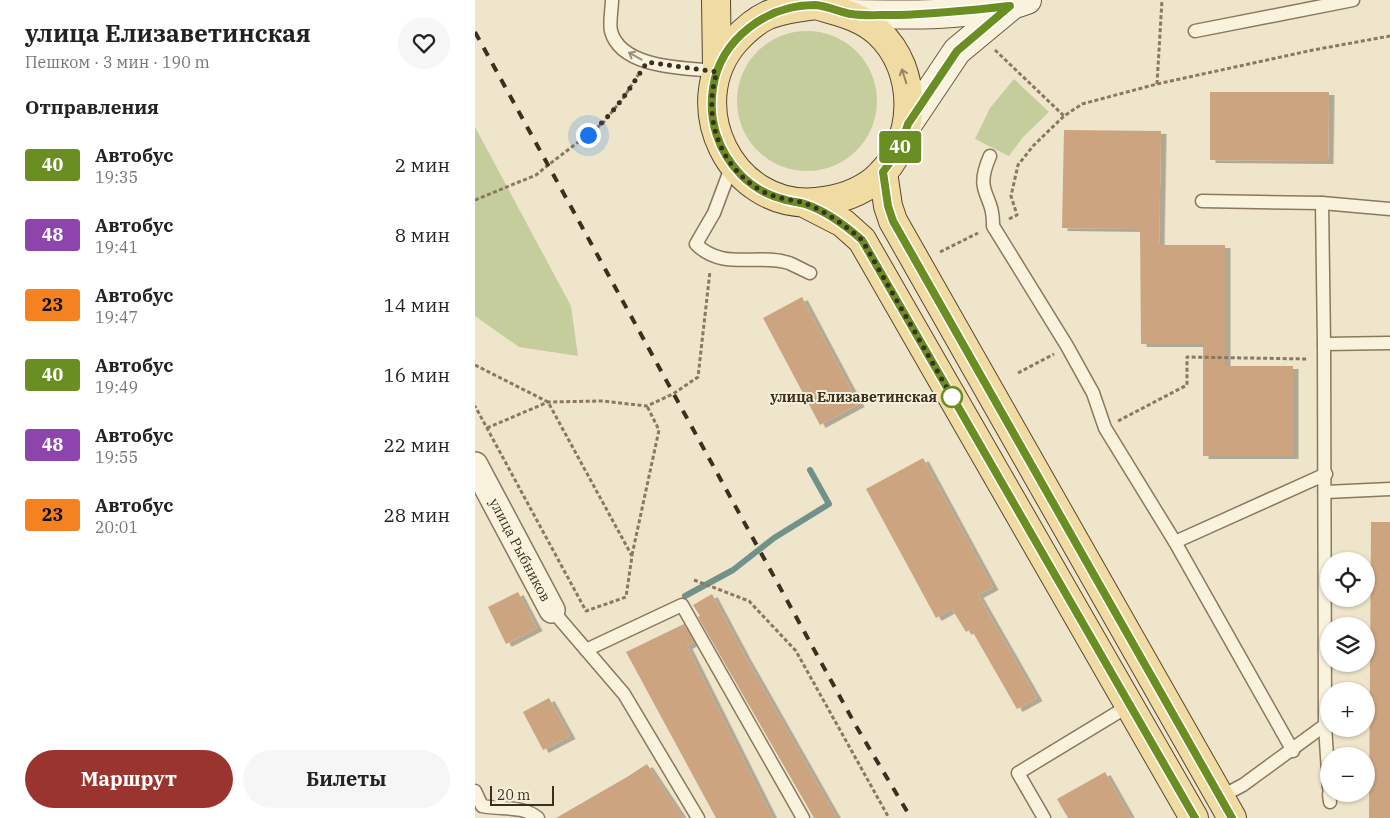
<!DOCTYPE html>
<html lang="ru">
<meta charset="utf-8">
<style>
body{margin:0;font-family:"IBM Plex Serif",serif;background:#f6f6f6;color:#222;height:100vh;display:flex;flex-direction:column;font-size:19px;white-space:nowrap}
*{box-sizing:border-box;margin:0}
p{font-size:16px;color:#767676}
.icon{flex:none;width:28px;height:28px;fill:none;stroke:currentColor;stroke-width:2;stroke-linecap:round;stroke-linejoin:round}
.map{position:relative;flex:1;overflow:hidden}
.details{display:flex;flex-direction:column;background:#fff;width:475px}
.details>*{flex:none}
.badge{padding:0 10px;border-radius:4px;font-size:18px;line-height:32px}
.controls{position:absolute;left:845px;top:552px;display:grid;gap:10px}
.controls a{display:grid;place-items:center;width:55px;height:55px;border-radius:50%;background:#fff;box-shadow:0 1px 4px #0004;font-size:25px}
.scale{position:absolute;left:15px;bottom:12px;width:64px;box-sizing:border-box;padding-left:5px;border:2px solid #3c2f21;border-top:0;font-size:14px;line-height:18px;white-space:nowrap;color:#3c2f21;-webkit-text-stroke:4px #f6efd9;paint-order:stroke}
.you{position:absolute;width:25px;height:25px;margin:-12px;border:4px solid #fff;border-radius:50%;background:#1a73e8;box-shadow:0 0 0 8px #1a73e833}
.map>.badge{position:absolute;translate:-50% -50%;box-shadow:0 0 0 2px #fff}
h2{padding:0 25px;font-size:19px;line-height:45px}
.round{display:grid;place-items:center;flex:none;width:52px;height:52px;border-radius:26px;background:#f6f6f6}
.summary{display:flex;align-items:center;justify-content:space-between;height:85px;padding:0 25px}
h1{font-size:24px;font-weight:700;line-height:38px}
.primary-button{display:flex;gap:10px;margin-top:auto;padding:10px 25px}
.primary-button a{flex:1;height:58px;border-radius:30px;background:#99342f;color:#fff;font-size:20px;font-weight:700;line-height:58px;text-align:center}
.primary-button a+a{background:#f6f6f6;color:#222}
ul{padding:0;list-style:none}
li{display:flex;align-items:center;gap:15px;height:70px;padding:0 25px}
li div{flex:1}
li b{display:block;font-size:19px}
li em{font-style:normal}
li .badge{min-width:55px;font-weight:700;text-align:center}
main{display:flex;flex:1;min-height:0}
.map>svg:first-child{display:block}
</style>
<main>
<section class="details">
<div class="summary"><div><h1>улица Елизаветинская</h1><p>Пешком · 3 мин · 190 m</p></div><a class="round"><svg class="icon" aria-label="heart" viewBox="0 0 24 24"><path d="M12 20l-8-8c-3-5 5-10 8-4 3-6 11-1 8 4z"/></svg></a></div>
<h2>Отправления</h2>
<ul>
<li><span class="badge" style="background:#6b8e23;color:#fff">40</span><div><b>Автобус</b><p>19:35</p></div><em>2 мин</em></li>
<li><span class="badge" style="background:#8e44ad;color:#fff">48</span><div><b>Автобус</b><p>19:41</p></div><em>8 мин</em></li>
<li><span class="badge" style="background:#f58220;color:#111">23</span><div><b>Автобус</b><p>19:47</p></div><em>14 мин</em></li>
<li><span class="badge" style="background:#6b8e23;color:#fff">40</span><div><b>Автобус</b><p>19:49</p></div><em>16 мин</em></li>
<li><span class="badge" style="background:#8e44ad;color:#fff">48</span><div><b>Автобус</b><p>19:55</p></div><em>22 мин</em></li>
<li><span class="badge" style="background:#f58220;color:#111">23</span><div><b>Автобус</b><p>20:01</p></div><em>28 мин</em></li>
</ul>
<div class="primary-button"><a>Маршрут</a><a>Билеты</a></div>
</section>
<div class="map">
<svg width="915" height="818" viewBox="0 0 915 818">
<defs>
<filter id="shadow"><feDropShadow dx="5.5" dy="3" stdDeviation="0" flood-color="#0004"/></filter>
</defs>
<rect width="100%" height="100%" fill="#eee5ca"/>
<g fill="#c5cd9d">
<circle cx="332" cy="101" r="70"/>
<path d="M 539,79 L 574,112 L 548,137 L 534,156 L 500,139 L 515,108 Z"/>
<path d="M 0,127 L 96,306 L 103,356 L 44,347 L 0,316 Z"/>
</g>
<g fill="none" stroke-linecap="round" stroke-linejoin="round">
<path stroke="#71918b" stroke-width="6" d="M 210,596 L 258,570 L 299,538 L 354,504 L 335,470"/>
</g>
<g fill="#cca480" filter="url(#shadow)">
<path d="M 735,92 L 854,92 L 853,161 L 735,160 Z"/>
<path d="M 589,130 L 686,131 L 684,245 L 750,245 L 750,366 L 818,366 L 818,456 L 728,456 L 728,344 L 666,344 L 665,229 L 587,228 Z"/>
<path d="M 327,297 L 384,404 L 345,425 L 288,318 Z"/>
<path d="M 448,458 L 518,587 L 503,595 L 562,698 L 542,709 L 496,629 L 491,632 L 477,609 L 461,618 L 391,489 Z"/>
<path d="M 896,522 L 915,522 L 915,818 L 894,818 Z"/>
<path d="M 43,592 L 62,628 L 31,644 L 13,607 Z"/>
<path d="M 237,594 L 270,656 L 362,818 L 339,818 L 223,617 L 225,616 L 218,605 Z"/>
<path d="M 209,624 L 219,642 L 212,646 L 298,818 L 241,818 L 151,652 Z"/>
<path d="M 74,698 L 95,736 L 68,750 L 48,712 Z"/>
<path d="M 172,764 L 208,818 L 81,818 L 152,777 Z"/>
<path d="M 630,772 L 656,818 L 593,818 L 582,799 Z"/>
</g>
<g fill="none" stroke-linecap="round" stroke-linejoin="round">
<g stroke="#8b785e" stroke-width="15">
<g id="service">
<path d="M 137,0 C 137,9 134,22 136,31 C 146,69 211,68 242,71"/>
<path d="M 720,31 L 878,0"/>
<path d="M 515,156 C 498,195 519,192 518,226 L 592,346 L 618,393 L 630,428 L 700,542 L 818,751"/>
<path d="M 257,165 L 239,213 L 221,244 C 247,271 284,253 314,263 C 321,266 328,270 335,273"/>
<path d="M 727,201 L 847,203 L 915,209"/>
<path d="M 847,203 L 849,344"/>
<path d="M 851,492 L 915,489"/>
<path d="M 700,542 L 851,474"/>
<path d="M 77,610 L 149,694 L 223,818"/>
<path d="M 111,650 L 207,605 L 328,818"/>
<path d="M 850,725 L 854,788"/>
<path d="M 0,791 L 7,806 C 27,810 47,805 63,818"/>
<path d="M 854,794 L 855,802"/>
<path d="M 745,797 L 768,785 L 850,725 L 849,344 L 915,343"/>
<path d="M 569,818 L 543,773 L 655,705"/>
</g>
</g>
<g stroke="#8b785e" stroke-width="28">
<g id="minor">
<path id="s1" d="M 0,465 L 77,610"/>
</g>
</g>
<g stroke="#6d5941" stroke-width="30">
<g id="secondary">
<path d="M 375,14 C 425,15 507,17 552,0"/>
<path d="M 433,124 L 482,51 L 535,7"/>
</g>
</g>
<g stroke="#594632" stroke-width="30">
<g id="primary">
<path d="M 241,0 L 242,67"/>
<path d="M 327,0 C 353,11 381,12 403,32 C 445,70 443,144 400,180 C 383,194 362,200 341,202 C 256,210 205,104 260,41 C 269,31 280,21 293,15 C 308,9 324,7 341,5"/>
<path d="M 408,172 L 413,206 L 418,221 L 757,818"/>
<path d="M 329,203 L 368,223 L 387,240 L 719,818"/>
</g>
</g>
<g stroke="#8b785e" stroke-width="3" stroke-dasharray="4 2.5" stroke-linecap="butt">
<path d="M 520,50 L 589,116"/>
<path d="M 682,84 L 687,0"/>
<path d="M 0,200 L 61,175 L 72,166 L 128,123 L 149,97 L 163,75"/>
<path d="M 534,219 L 542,215 L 536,196 L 543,165 L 558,146 L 589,116 L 607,104 L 682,84 L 838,50 L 915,36"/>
<path d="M 465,252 L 503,233"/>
<path d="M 0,365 L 73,402 L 157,556 L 151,597 L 111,611 L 0,406"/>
<path d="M 543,373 L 579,354"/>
<path d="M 643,421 L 712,385 L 712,357 L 833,359"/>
<path d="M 12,428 L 73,402 L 128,401 L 172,406 L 198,394 L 223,377 L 235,271"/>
<path d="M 157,555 L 184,430 L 172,406"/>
<path d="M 219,580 L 274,601 L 321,651 L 414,818"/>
</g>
<use href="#service" stroke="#f9f2dd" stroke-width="12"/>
<use href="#minor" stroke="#f9f2dd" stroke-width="25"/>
<use href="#secondary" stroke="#f9f2dd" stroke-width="28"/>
<use href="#primary" stroke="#f0dca3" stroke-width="28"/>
<path stroke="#3c2f21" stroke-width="4" stroke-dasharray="9 9" stroke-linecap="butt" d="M 0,32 L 381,726 L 436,818"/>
</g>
<defs><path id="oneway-shaft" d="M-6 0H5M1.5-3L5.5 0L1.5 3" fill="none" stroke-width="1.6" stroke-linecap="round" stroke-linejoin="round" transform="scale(1.25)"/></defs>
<use stroke="#9a907f" href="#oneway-shaft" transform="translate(160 56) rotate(-151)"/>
<use stroke="#968662" href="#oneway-shaft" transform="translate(429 76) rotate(-108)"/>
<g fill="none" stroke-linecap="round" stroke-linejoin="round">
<g stroke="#fff" stroke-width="11">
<path id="line" d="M 720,818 L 387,240 C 370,225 351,211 330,204 C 324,202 317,202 311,200 C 294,196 278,187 266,175 C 243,151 233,120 238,88 C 245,39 292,5 340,5 C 353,6 364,12 376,14 C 389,16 402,15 414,15 C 454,15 495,10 535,6 L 482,51 L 433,124 L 424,150 L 408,172 L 413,206 L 418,221 L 757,818"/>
</g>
<use href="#line" stroke="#6b8e23" stroke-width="8"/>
<path stroke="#3c2f21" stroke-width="5" stroke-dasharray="0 9" d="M 113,135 C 138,115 155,89 172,62 L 242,72 C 227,118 245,169 289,192 C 302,199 316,199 329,203 C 350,211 370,225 387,240 L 480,402 L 477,397"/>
</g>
<circle fill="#fff" stroke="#6b8e23" stroke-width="2.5" cx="477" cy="397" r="10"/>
<g text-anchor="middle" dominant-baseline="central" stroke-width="4" stroke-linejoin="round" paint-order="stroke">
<g font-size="14" font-weight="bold" fill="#3c2f21" stroke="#f6efd9" text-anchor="end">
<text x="462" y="397">улица Елизаветинская</text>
</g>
<g font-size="14" fill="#3c2f21" stroke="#f6efd9">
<text stroke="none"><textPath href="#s1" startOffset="96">улица Рыбников</textPath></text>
</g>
</g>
</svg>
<div class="controls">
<a><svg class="icon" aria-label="locate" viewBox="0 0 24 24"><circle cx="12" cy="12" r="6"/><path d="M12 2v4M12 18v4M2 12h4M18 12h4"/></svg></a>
<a><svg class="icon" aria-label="layers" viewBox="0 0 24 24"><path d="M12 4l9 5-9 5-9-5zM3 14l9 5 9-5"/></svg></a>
<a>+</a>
<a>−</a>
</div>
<div class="scale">20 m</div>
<div class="you" style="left:113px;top:135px"></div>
<b class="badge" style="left:425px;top:147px;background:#6b8e23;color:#fff">40</b>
</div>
</main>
